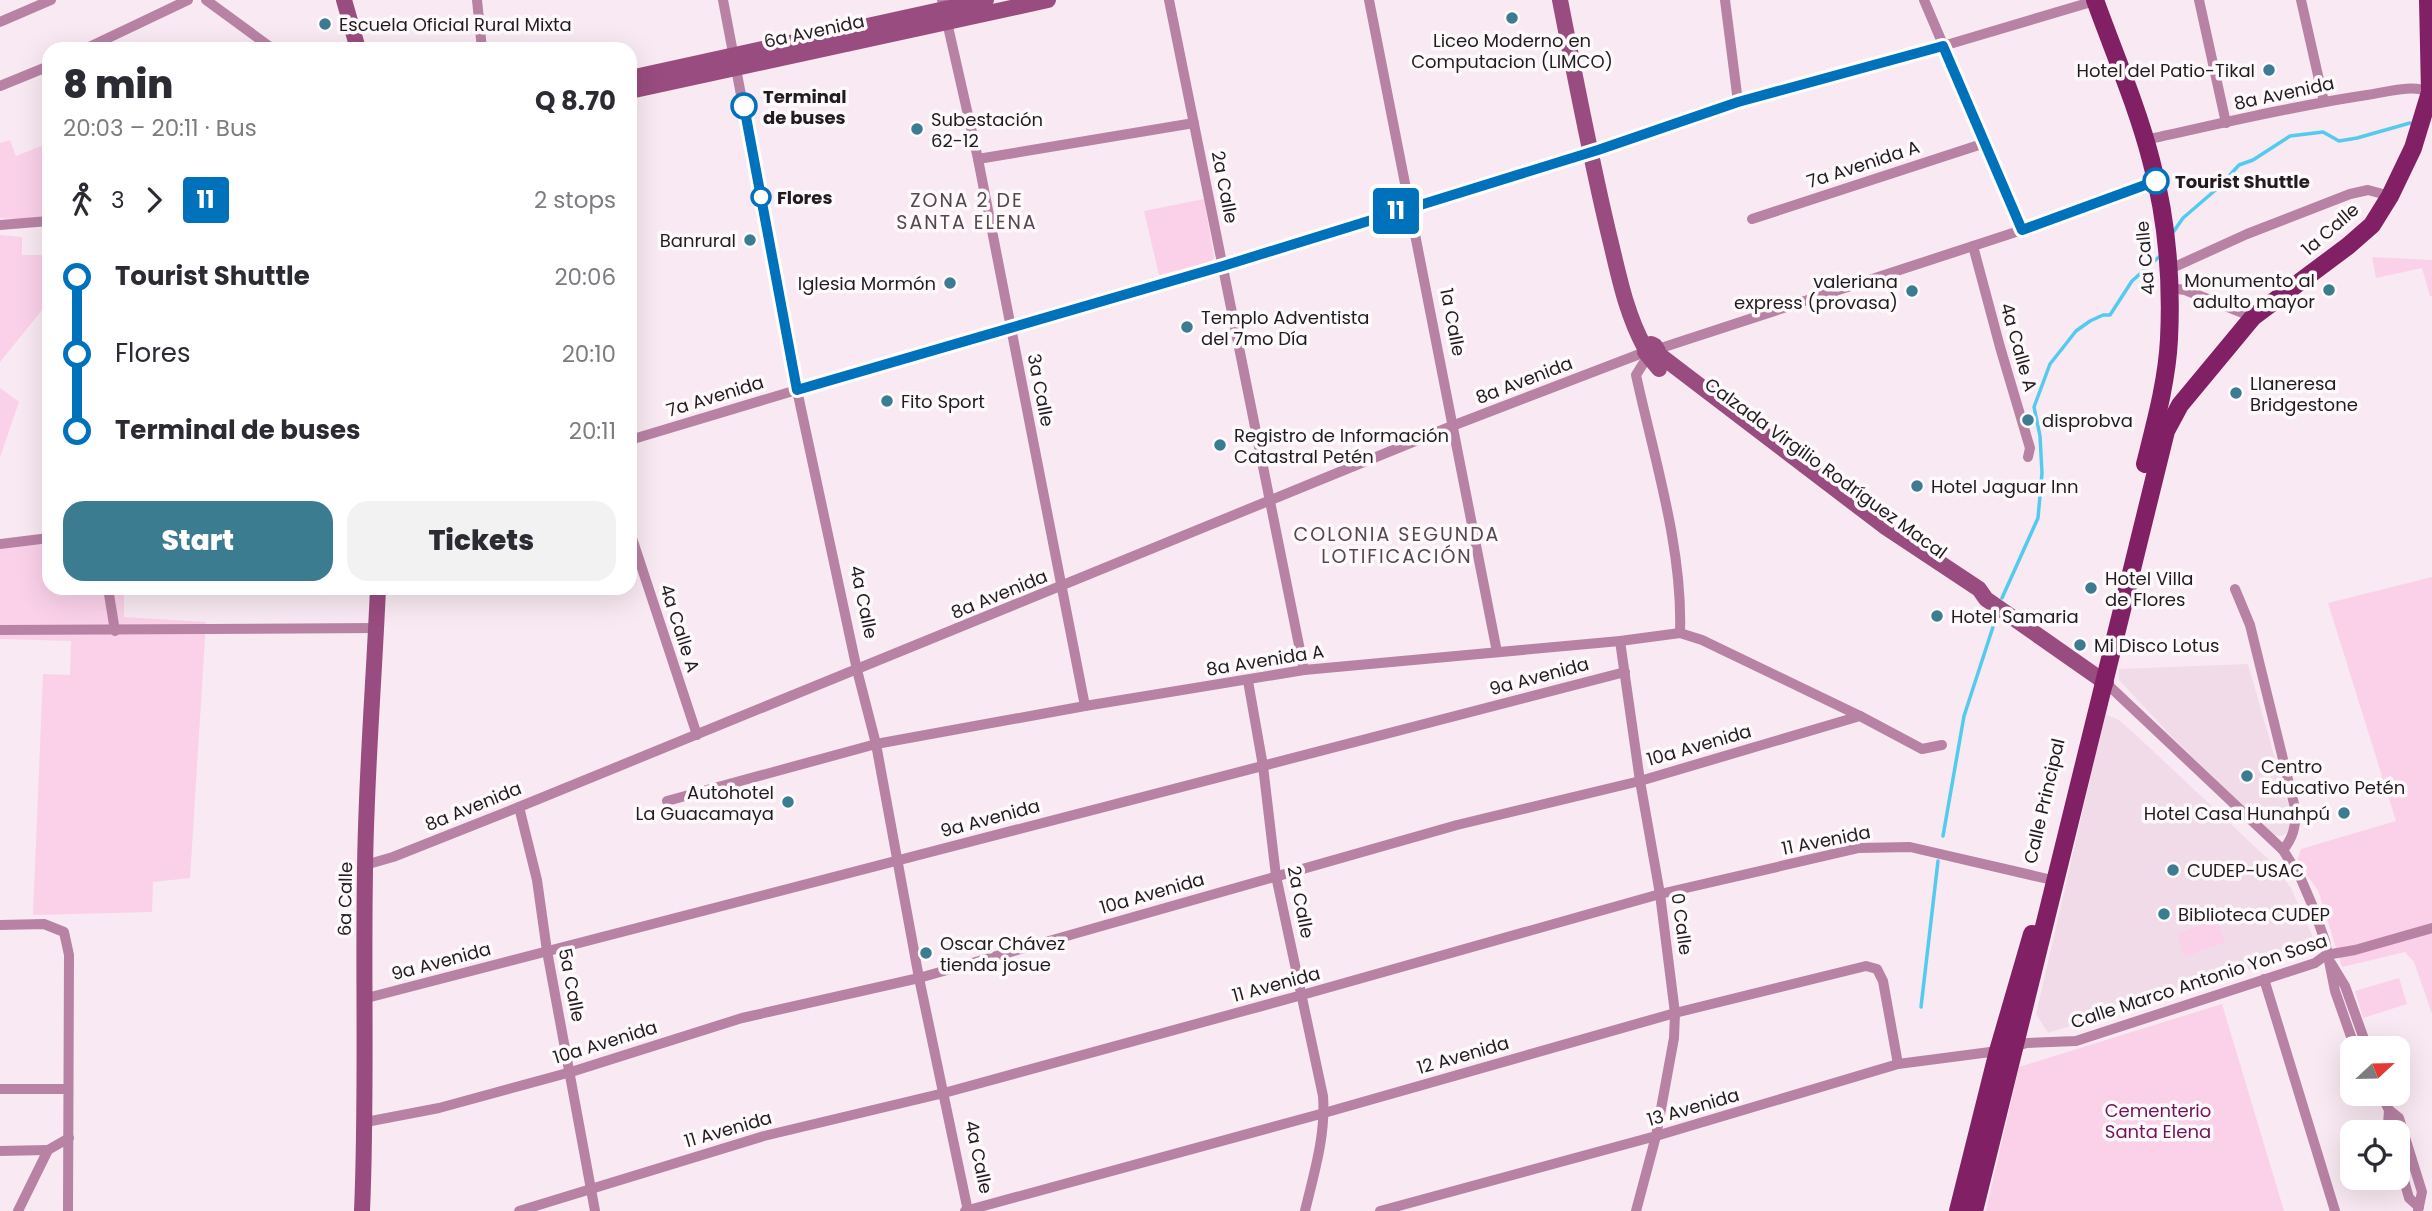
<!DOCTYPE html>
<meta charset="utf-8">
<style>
body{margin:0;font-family:Poppins,sans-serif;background:#f2f2f3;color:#2b2b33;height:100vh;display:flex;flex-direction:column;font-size:26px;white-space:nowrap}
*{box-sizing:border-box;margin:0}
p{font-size:23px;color:#7c7c81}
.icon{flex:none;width:38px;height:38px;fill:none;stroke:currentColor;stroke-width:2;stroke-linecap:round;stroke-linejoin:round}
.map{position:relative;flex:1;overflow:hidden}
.panel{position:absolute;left:42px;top:42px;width:595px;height:553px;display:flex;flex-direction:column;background:#fff;border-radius:21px;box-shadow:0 7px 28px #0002}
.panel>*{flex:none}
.badge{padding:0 14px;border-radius:5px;font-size:24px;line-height:46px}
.needle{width:46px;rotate:68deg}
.buttons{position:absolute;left:2340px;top:1036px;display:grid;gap:14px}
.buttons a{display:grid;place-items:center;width:70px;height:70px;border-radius:14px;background:#fff;box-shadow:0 7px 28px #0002;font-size:35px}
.map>.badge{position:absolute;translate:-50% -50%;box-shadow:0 0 0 4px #fff}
.legs{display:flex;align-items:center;gap:10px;height:77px;padding:0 21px;font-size:23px}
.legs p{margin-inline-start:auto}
.summary{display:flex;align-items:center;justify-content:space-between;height:119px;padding:0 21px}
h1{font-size:38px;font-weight:800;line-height:52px}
.primary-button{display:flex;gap:14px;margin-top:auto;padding:14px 21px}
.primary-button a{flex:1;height:80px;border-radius:21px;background:#3c7c90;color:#fff;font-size:28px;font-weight:800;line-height:80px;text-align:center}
.primary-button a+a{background:#f2f2f3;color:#2b2b33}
ul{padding:0 21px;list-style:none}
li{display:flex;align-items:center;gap:24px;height:77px;font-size:26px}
li i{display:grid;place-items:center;width:10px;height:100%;margin:0 9px;background:currentColor}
li i::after{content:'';width:18px;height:18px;margin:-9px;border:5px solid;border-radius:50%;background:#fff}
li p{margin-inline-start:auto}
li:first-child i{background:linear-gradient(#0000 50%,currentColor 0)}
li:last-child i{background:linear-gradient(currentColor 50%,#0000 0)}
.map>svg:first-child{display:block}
</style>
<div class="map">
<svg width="2432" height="1211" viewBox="0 0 2432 1211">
<rect width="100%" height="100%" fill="#f9e9f2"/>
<g fill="#f2dbe9">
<path d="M 2248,664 L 2289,807 L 2290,823 L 2288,832 L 2282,836 L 2273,835 L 2172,737 L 2119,680 L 2119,669 Z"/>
<path d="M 2105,714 L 2119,720 L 2137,736 L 2267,858 L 2291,888 L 2312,935 L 2315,949 L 2048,1033 L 2036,1014 Z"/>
</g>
<g fill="#fad1e9">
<path d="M 10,140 L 16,156 L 49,143 L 49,221 L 0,218 L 0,143 Z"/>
<path d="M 1204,199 L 1214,258 L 1210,262 L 1159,275 L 1144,211 Z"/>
<path d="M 0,235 L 22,237 L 22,255 L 49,255 L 49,317 L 42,310 L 0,362 Z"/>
<path d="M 2372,257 L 2432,260 L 2432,296 L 2430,296 L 2422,268 L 2376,278 Z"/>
<path d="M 0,388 L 19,402 L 0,457 Z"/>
<path d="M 0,540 L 49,544 L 49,588 L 124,588 L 124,617 L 206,622 L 190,878 L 153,882 L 152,912 L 33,915 L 43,674 L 70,675 L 71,641 L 0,639 Z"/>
<path d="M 2432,577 L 2432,1014 L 2414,962 L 2405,952 L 2342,967 L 2318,890 L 2297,862 L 2301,849 L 2396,821 L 2328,603 Z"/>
<path d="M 2217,919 L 2225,942 L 2185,957 L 2177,934 Z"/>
<path d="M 2399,978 L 2407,1004 L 2363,1018 L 2355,991 Z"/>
<path d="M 2222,1004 L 2284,1211 L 1986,1211 L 2019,1067 Z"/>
</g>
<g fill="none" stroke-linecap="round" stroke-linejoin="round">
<g stroke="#53cbef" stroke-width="3.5">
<path d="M 2174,231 L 2183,218 L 2219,187 L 2239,165 L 2253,160 L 2290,136 L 2323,132 L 2339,141 L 2357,138 L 2410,123"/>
<path d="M 2002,598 L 2038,518 L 2042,473 L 2040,436 L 2034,407 L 2050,364 L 2076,331 L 2090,321 L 2103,315 L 2110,315 L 2132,281 L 2160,256"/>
<path d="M 1943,836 L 1964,716 L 1993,627"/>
<path d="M 1921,1007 L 1938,861"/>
</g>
<g stroke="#b882a4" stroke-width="10">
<path d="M 206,0 L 273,49"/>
<path d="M 477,0 L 482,49"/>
<path d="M 723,0 L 797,390 L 857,670 L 876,744 L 919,978 L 968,1211"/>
<path d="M 942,0 L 978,159 L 1085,706"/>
<path d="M 1169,0 L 1304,670"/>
<path d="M 1369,0 L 1497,652"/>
<path d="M 1725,0 L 1738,102"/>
<path d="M 1924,0 L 2022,230"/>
<path d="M 2199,0 L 2226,123"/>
<path d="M 2301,0 L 2324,102"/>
<path d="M 0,22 L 51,0"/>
<path d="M 85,49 L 188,0"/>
<path d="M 0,86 L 49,66"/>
<path d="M 2145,140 C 2219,124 2293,106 2367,95 C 2387,92 2412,84 2430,92"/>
<path d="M 978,159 L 1194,123"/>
<path d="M 1752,219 L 1985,143"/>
<path d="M 0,225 L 49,221"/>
<path d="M 1973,246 L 2000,347 L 2030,448 L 2028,457"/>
<path d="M 2170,269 L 2247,234 L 2350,194 L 2368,190 L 2390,196"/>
<path d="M 2170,288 L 2185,290 L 2253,317"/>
<path d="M 1658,349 L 2022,230 L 2156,181"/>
<path d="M 1648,356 L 1636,375 C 1654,458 1683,548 1680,633"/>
<path d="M 630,440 L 1010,326 L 1223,266 L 1409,207 L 1598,150 L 1738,102 L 1943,46 L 2098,0"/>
<path d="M 630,532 L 697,735"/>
<path d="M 0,544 L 49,538"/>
<path d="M 108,588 L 115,631"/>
<path d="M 2235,589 L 2250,625 L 2296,812 C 2295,828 2293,838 2283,850"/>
<path d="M 0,630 L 377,628"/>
<path d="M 1620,641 L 1640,781 L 1660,894 L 1675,1013 L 1674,1038 L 1656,1136 L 1636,1211"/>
<path d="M 1248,681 L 1263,766 L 1276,876 L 1323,1096 C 1326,1135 1314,1173 1305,1211"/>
<path d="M 2106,683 L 2283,850 L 2301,879 L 2313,907 L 2325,941 L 2335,991 L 2355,1048"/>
<path d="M 667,801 L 876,744 L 1085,706 L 1304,670 L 1620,641 L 1680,633 L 1702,640 L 1860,716"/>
<path d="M 519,807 L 537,880 L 547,951 L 595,1211"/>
<path d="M 365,865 L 393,857 L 519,807 L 1452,426 L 1645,352"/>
<path d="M 0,925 L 44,924 L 64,932 L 69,955 L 68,1211"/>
<path d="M 2331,963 L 2345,986 L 2364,1039 L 2365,1048"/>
<path d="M 2264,979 L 2335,1211"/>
<path d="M 363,999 L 1625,672"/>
<path d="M 0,1089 L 68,1089"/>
<path d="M 2381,1094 L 2389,1110 L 2399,1118 L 2422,1192 L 2418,1211"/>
<path d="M 2389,1110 L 2388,1125 L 2390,1132"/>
<path d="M 366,1122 L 439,1108 L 571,1072 L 742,1018 L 919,978 L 1457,825 L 1640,781 L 1860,716 L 1922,749 L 1942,745"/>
<path d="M 0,1151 L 48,1150"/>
<path d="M 2398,1159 L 2409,1198 L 2419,1207"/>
<path d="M 18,1211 L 48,1150 L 69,1138"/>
<path d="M 519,1211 L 764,1136 L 944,1093 L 1302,995 L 1660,894 L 1859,848 L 1910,847 L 2048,879"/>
<path d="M 965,1211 L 1324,1113 L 1675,1013 L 1866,966 L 1877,969 L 1883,981 L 1898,1064"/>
<path d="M 1380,1211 L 1656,1136 L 1898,1064 L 1998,1051 L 2027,1043 L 2076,1041 L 2315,963 L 2326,955 L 2355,950 L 2432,928"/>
</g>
<g stroke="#994c7f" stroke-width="16">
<path d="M 344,0 L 358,49"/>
<path d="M 1560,0 C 1575,77 1590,155 1608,231 C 1618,271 1625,312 1645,348"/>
<path d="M 630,78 L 986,0"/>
<path d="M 630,91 L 1048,0"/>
<path d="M 1657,353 L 1884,526 L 1979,589 L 1986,599 L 2106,683"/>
<path d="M 1651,357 L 1656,355 L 1658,351 L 1655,346 L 1651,344 L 1646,347 L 1645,352 L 1659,369"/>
<path d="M 362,1211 C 367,1097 363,984 365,870 C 366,776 374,682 378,588"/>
</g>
<g stroke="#812065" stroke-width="18">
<path d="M 2095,0 C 2114,53 2137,106 2151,160 C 2167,219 2172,278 2169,339 C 2167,381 2155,424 2145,464"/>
<path d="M 1958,1211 L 1998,1051 L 2032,934"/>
<path d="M 1974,1211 L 2166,431 L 2180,405 L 2253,317 L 2348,246 L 2372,225 L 2390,196 L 2413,148 L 2430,92 L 2428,0"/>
</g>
</g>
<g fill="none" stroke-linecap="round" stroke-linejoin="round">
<g stroke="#fff" stroke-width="16">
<path id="line-1" d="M 744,106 L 797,390 L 1223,266 L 1598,150 L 1738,102 L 1943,46 L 2022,230 L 2156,181"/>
</g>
<use href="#line-1" stroke="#0072bc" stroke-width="10"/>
</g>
<g fill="#3c7c90" stroke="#fefafc" stroke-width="2.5">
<circle cx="1512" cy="18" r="7"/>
<circle cx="325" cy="24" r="7"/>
<circle cx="2269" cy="70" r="7"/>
<circle cx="917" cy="129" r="7"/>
<circle cx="750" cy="240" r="7"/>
<circle cx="950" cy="283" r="7"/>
<circle cx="2329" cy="290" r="7"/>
<circle cx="1912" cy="291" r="7"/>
<circle cx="1187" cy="327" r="7"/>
<circle cx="2236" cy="393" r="7"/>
<circle cx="887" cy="401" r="7"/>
<circle cx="2028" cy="420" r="7"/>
<circle cx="1220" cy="445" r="7"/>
<circle cx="1917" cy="486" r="7"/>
<circle cx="2091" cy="588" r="7"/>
<circle cx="1937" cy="616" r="7"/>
<circle cx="2080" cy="645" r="7"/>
<circle cx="2247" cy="776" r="7"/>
<circle cx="788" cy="802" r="7"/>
<circle cx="2344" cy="813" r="7"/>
<circle cx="2173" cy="870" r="7"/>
<circle cx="2164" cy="914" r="7"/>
<circle cx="926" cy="953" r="7"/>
</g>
<g fill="#fff" stroke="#0072bc" stroke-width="3.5">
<circle cx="744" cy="106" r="12"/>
<circle cx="2156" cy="181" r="12"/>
<circle cx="761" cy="197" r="9"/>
</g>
<g text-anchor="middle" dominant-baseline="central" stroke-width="7" stroke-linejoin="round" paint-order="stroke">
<g font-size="18" fill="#221c20" stroke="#fefafc" text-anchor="start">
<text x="339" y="24">Escuela Oficial Rural Mixta</text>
<text x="1512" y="40" text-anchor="middle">Liceo Moderno en<tspan x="1512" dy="21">Computacion (LIMCO)</tspan></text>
<text x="2255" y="70" text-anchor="end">Hotel del Patio-Tikal</text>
<text x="931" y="119">Subestación<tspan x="931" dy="21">62-12</tspan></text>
<text x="736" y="240" text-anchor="end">Banrural</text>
<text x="2315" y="280" text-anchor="end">Monumento al<tspan x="2315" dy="21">adulto mayor</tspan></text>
<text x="1898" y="281" text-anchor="end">valeriana<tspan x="1898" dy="21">express (provasa)</tspan></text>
<text x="936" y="283" text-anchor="end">Iglesia Mormón</text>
<text x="1201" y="317">Templo Adventista<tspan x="1201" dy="21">del 7mo Día</tspan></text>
<text x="2250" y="383">Llaneresa<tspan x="2250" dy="21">Bridgestone</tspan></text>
<text x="901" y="401">Fito Sport</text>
<text x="2042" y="420">disprobva</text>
<text x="1234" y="435">Registro de Información<tspan x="1234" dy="21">Catastral Petén</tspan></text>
<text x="1931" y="486">Hotel Jaguar Inn</text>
<text x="2105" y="578">Hotel Villa<tspan x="2105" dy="21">de Flores</tspan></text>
<text x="1951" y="616">Hotel Samaria</text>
<text x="2094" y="645">Mi Disco Lotus</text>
<text x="2261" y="766">Centro<tspan x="2261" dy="21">Educativo Petén</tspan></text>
<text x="774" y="792" text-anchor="end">Autohotel<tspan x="774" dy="21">La Guacamaya</tspan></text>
<text x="2330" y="813" text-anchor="end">Hotel Casa Hunahpú</text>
<text x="2187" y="870">CUDEP-USAC</text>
<text x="2178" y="914">Biblioteca CUDEP</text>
<text x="940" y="943">Oscar Chávez<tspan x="940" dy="21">tienda josue</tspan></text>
</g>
<g font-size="18" fill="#221c20" stroke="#fefafc">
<text transform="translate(814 31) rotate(-12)">6a Avenida</text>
<text transform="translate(2284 93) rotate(-12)">8a Avenida</text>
<text transform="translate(1863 164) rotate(-18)">7a Avenida A</text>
<text transform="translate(1225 187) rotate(79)">2a Calle</text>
<text transform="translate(2330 229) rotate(-41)">1a Calle</text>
<text transform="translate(2145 258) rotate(-95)">4a Calle</text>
<text transform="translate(1453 322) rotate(79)">1a Calle</text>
<text transform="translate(2019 347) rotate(74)">4a Calle A</text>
<text transform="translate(1524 380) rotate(-21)">8a Avenida</text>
<text transform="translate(1041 390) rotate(79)">3a Calle</text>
<text transform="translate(715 396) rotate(-17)">7a Avenida</text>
<text transform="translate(1826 468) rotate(36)">Calzada Virgilio Rodríguez Macal</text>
<text transform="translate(999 594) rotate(-22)">8a Avenida</text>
<text transform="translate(864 602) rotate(78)">4a Calle</text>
<text transform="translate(680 628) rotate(72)">4a Calle A</text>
<text transform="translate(1265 660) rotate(-9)">8a Avenida A</text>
<text transform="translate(1539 676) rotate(-15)">9a Avenida</text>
<text transform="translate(1699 745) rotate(-16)">10a Avenida</text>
<text transform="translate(2044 801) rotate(-77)">Calle Principal</text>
<text transform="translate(473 806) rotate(-22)">8a Avenida</text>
<text transform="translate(990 818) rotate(-15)">9a Avenida</text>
<text transform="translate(1826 840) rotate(-11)">11 Avenida</text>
<text transform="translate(1152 893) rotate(-16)">10a Avenida</text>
<text transform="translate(345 899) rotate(-89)">6a Calle</text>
<text transform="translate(1301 902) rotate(79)">2a Calle</text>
<text transform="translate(1682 924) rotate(82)">0 Calle</text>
<text transform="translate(441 961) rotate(-15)">9a Avenida</text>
<text transform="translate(2199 981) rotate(-18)">Calle Marco Antonio Yon Sosa</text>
<text transform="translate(1276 984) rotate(-15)">11 Avenida</text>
<text transform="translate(572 985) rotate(79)">5a Calle</text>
<text transform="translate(605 1042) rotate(-17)">10a Avenida</text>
<text transform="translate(1463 1055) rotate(-16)">12 Avenida</text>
<text transform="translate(1693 1107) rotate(-16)">13 Avenida</text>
<text transform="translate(728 1129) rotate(-16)">11 Avenida</text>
<text transform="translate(979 1157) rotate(78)">4a Calle</text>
</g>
<g font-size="18" font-weight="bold" fill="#221c20" stroke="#fefafc" text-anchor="start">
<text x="763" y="96">Terminal<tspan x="763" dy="21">de buses</tspan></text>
<text x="2175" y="181">Tourist Shuttle</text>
<text x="777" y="197">Flores</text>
</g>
<g font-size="18" fill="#721258" stroke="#fefafc">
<text x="2158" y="1110">Cementerio<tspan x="2158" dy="21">Santa Elena</tspan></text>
</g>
<g font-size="19" letter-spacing="2" fill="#54474f" stroke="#fefafc">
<text x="967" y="200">ZONA 2 DE<tspan x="967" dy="22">SANTA ELENA</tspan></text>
<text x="1397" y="534">COLONIA SEGUNDA<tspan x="1397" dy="22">LOTIFICACIÓN</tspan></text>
</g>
</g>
</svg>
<div class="buttons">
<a><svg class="needle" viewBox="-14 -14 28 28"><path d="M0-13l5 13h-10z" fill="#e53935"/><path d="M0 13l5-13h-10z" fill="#7c7c81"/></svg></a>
<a><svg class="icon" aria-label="locate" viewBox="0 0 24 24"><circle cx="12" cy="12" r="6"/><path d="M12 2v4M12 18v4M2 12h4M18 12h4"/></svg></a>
</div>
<b class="badge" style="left:1396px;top:211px;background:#0072bc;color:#fff">11</b>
<section class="panel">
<div class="summary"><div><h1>8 min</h1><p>20:03 – 20:11 · Bus</p></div><b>Q 8.70</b></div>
<div class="legs"><svg class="icon" aria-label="walk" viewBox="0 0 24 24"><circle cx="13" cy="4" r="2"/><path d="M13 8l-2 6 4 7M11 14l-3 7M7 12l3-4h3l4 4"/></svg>3<svg class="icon" aria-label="forward" viewBox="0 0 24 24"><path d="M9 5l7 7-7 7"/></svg><b class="badge" style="background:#0072bc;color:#fff">11</b><p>2 stops</p></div>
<ul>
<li><i style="color:#0072bc"></i><b>Tourist Shuttle</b><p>20:06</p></li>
<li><i style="color:#0072bc"></i><span>Flores</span><p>20:10</p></li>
<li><i style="color:#0072bc"></i><b>Terminal de buses</b><p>20:11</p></li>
</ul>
<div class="primary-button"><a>Start</a><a>Tickets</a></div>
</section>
</div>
